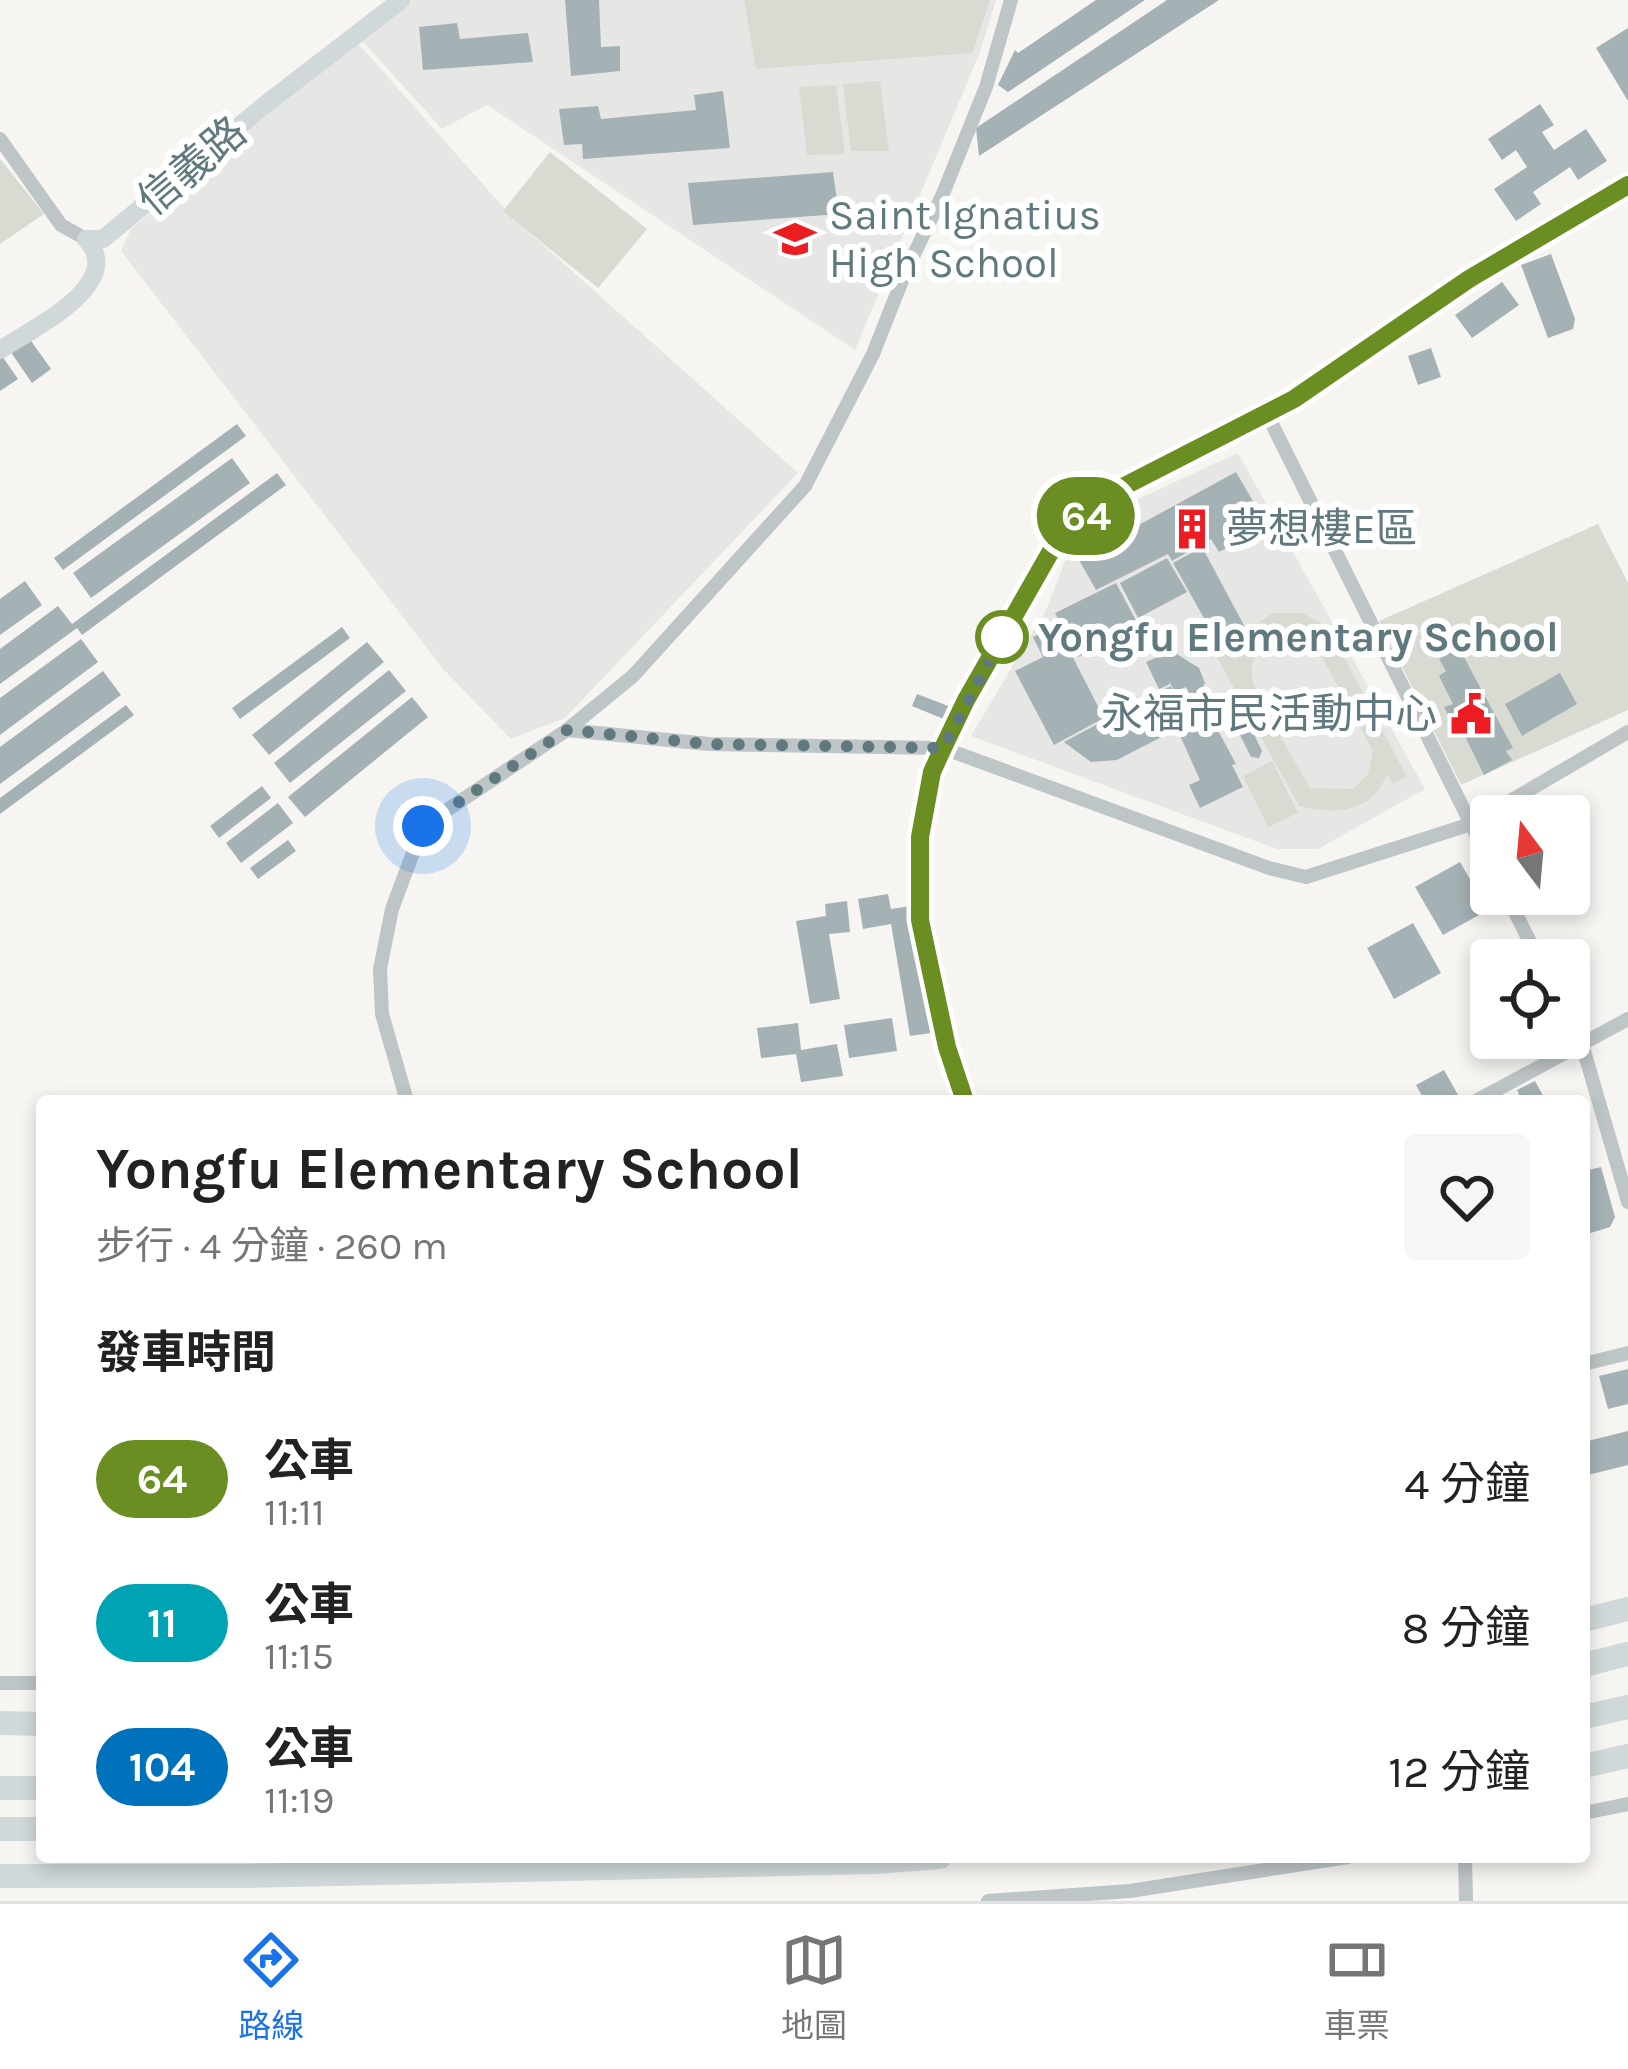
<!DOCTYPE html>
<html lang="zh-TW">
<meta charset="utf-8">
<style>
body{margin:0;font-family:Karla,"Noto Sans TC",sans-serif;background:#f6f6f6;color:#222;height:100vh;display:flex;flex-direction:column;font-size:45px;white-space:nowrap}
*{box-sizing:border-box;margin:0}
p{font-size:39px;color:#767676}
.icon{flex:none;width:66px;height:66px;fill:none;stroke:currentColor;stroke-width:2;stroke-linecap:round;stroke-linejoin:round}
.map{position:relative;flex:1;overflow:hidden}
.details{position:absolute;left:36px;top:1095px;width:1554px;height:768px;display:flex;flex-direction:column;background:#fff;border-radius:12px;box-shadow:0 6px 18px #0003}
.details>*{flex:none}
.badge{padding:0 24px;border-radius:39px;font-size:42px;line-height:78px}
.needle{width:78px;rotate:344deg}
.controls{position:absolute;left:1470px;top:795px;display:grid;gap:24px}
.controls a{display:grid;place-items:center;width:120px;height:120px;border-radius:12px;background:#fff;box-shadow:0 6px 18px #0003;font-size:60px}
.you{position:absolute;width:60px;height:60px;margin:-30px;border:9px solid #fff;border-radius:50%;background:#1a73e8;box-shadow:0 0 0 18px #1a73e833}
.map>.badge{position:absolute;translate:-50% -50%;box-shadow:0 0 0 6px #fff}
h2{padding:0 60px;font-size:45px;line-height:108px}
.round{display:grid;place-items:center;flex:none;width:126px;height:126px;border-radius:12px;background:#f6f6f6}
.summary{display:flex;align-items:center;justify-content:space-between;height:204px;padding:0 60px}
h1{font-size:57px;font-weight:700;line-height:90px}
ul{padding:0;list-style:none}
li{display:flex;align-items:center;gap:36px;height:144px;padding:0 60px}
li div{flex:1}
li b{display:block;font-size:45px}
li em{font-style:normal}
li .badge{min-width:132px;font-weight:700;text-align:center}
.tab-bar{display:flex;justify-content:space-around;align-items:center;height:168px;border-top:3px solid #e0e0e0;background:#fff;font-size:33px;color:#767676}
.tab-bar a{display:grid;justify-items:center;gap:6px}
.tab-bar .selected{color:#1a73e8}
.map>svg:first-child{display:block}
</style>
<div class="map">
<svg width="1628" height="1901" viewBox="0 0 1628 1901">
<rect width="100%" height="100%" fill="#f6f5f2"/>
<g fill="#e6e7e5">
<path d="M 412,0 L 996,0 L 980,52 L 855,350 L 487,105 L 442,129 L 357,35 Z"/>
<path d="M 355,40 L 515,220 L 798,473 L 565,718 L 511,739 L 443,669 L 121,251 L 131,229 Z"/>
<path d="M 1238,453 L 1425,789 L 1318,849 L 1277,849 L 971,736 L 1047,608 L 1068,553 L 1127,504 Z"/>
</g>
<g fill="#d7dbd1" fill-rule="evenodd">
<path d="M 744,0 L 990,0 L 972,53 L 756,69 Z"/>
<path d="M 880,81 L 889,151 L 851,151 L 843,84 Z"/>
<path d="M 836,85 L 845,154 L 807,155 L 799,87 Z"/>
<path d="M 550,152 L 647,229 L 598,288 L 503,211 Z"/>
<path d="M 0,159 L 44,214 L 0,244 Z"/>
<path d="M 1598,524 L 1628,583 L 1628,710 L 1461,785 L 1379,621 Z"/>
<path d="M 1273,613 L 1303,613 L 1328,627 L 1407,777 L 1393,784 L 1387,774 C 1372,813 1336,815 1299,806 L 1214,652 L 1231,643 L 1237,653 L 1254,626 ZM 1294,636 L 1315,644 L 1373,751 L 1368,774 L 1353,789 L 1310,788 C 1298,768 1287,748 1276,728 C 1253,688 1228,648 1294,636 Z"/>
<path d="M 1272,761 L 1298,813 L 1268,827 L 1243,776 Z"/>
</g>
<g fill="#a5b2b5">
<path d="M 565,0 L 599,0 L 601,47 L 620,46 L 620,71 L 571,76 Z"/>
<path d="M 1096,0 L 1145,0 L 1008,92 L 998,85 L 1015,50 L 1018,53 Z"/>
<path d="M 1167,0 L 1219,0 L 979,156 L 976,128 Z"/>
<path d="M 457,23 L 460,39 L 528,33 L 533,62 L 423,70 L 419,27 Z"/>
<path d="M 1628,28 L 1628,101 L 1596,48 Z"/>
<path d="M 723,91 L 730,148 L 583,159 L 582,144 L 564,145 L 559,109 L 598,106 L 601,119 L 696,110 L 694,95 Z"/>
<path d="M 1540,104 L 1554,125 L 1542,132 L 1554,150 L 1586,129 L 1607,161 L 1578,180 L 1570,167 L 1533,192 L 1541,204 L 1516,221 L 1494,189 L 1527,167 L 1516,150 L 1502,160 L 1488,139 Z"/>
<path d="M 833,172 L 839,214 L 693,225 L 688,183 Z"/>
<path d="M 1551,254 L 1575,319 L 1573,329 L 1548,338 L 1521,265 Z"/>
<path d="M 1502,282 L 1519,305 L 1472,338 L 1455,315 Z"/>
<path d="M 29,338 L 51,369 L 32,383 L 10,351 Z"/>
<path d="M 1431,348 L 1441,377 L 1418,385 L 1408,356 Z"/>
<path d="M 0,353 L 18,379 L 0,391 Z"/>
<path d="M 237,424 L 246,436 L 63,570 L 54,558 Z"/>
<path d="M 232,458 L 250,483 L 91,598 L 73,573 Z"/>
<path d="M 1236,472 L 1257,508 L 1252,535 L 1219,552 L 1211,539 L 1172,561 L 1168,554 L 1096,590 L 1078,558 Z"/>
<path d="M 277,473 L 286,485 L 82,635 L 77,628 L 0,684 L 0,649 L 58,606 L 72,624 Z"/>
<path d="M 1202,547 L 1246,629 L 1218,643 L 1173,563 Z"/>
<path d="M 1167,558 L 1187,592 L 1138,618 L 1120,583 Z"/>
<path d="M 25,581 L 42,605 L 0,635 L 0,599 Z"/>
<path d="M 1116,583 L 1139,626 L 1078,657 L 1055,613 Z"/>
<path d="M 342,627 L 350,638 L 240,719 L 232,708 Z"/>
<path d="M 1049,629 L 1059,648 L 1066,644 L 1104,718 L 1054,745 L 1015,671 L 1043,657 L 1033,637 Z"/>
<path d="M 81,639 L 98,662 L 0,735 L 0,698 Z"/>
<path d="M 367,642 L 384,662 L 269,755 L 252,735 Z"/>
<path d="M 1459,648 L 1513,748 L 1506,751 L 1512,760 L 1484,775 L 1457,720 L 1452,723 L 1444,707 L 1453,704 L 1439,676 L 1446,671 L 1439,659 Z"/>
<path d="M 1172,651 L 1199,668 L 1205,683 L 1199,694 L 1191,697 L 1186,687 L 1175,691 L 1168,680 L 1170,684 L 1159,689 L 1146,662 Z"/>
<path d="M 389,670 L 406,691 L 290,783 L 274,763 Z"/>
<path d="M 103,671 L 121,695 L 0,784 L 0,747 Z"/>
<path d="M 1560,673 L 1577,704 L 1522,736 L 1505,704 Z"/>
<path d="M 1171,686 L 1175,694 L 1185,690 L 1191,701 L 1199,695 L 1236,764 L 1232,765 L 1243,787 L 1200,808 L 1189,785 L 1200,780 L 1160,691 Z"/>
<path d="M 1157,692 L 1175,730 L 1117,760 L 1091,762 L 1064,742 Z"/>
<path d="M 917,694 L 951,707 L 946,720 L 912,706 Z"/>
<path d="M 412,697 L 428,717 L 305,817 L 288,797 Z"/>
<path d="M 126,705 L 134,715 L 0,814 L 0,798 Z"/>
<path d="M 1241,723 L 1250,726 L 1262,751 L 1259,758 L 1251,757 L 1238,731 Z"/>
<path d="M 262,786 L 271,798 L 219,838 L 210,826 Z"/>
<path d="M 278,803 L 293,823 L 241,863 L 226,843 Z"/>
<path d="M 288,840 L 296,851 L 258,879 L 250,868 Z"/>
<path d="M 1460,862 L 1488,910 L 1443,935 L 1415,887 Z"/>
<path d="M 888,894 L 891,909 L 917,905 L 938,1032 L 910,1036 L 891,924 L 863,929 L 858,899 Z"/>
<path d="M 847,901 L 850,932 L 829,934 L 840,999 L 810,1004 L 796,921 L 826,916 L 825,904 Z"/>
<path d="M 1413,923 L 1441,973 L 1394,999 L 1367,948 Z"/>
<path d="M 892,1018 L 897,1051 L 849,1058 L 844,1025 Z"/>
<path d="M 798,1023 L 801,1050 L 837,1044 L 843,1076 L 801,1082 L 796,1054 L 761,1058 L 757,1028 Z"/>
<path d="M 1444,1070 L 1458,1095 L 1447,1101 L 1425,1101 L 1416,1085 Z"/>
<path d="M 1535,1081 L 1546,1101 L 1522,1101 L 1517,1090 Z"/>
<path d="M 1601,1167 L 1615,1217 L 1610,1227 L 1584,1235 L 1584,1171 Z"/>
<path d="M 1628,1369 L 1628,1404 L 1608,1409 L 1599,1376 Z"/>
<path d="M 1628,1431 L 1628,1465 L 1584,1476 L 1584,1442 Z"/>
</g>
<g fill="none" stroke-linecap="round" stroke-linejoin="round">
<g stroke="#bec5c7" stroke-width="14">
<path d="M 0,139 L 61,225 L 86,239"/>
<path d="M 1267,414 L 1491,864"/>
<path d="M 567,730 L 709,744 L 943,748 L 1269,868 L 1306,877 L 1471,824 L 1628,732"/>
<path d="M 1506,894 L 1539,960"/>
<path d="M 1569,1019 L 1582,1044 L 1628,1202"/>
<path d="M 407,1101 L 382,1014 L 380,969 L 392,909 L 423,826 L 567,730 L 633,676 L 805,486 L 873,354 L 905,273 L 942,196 L 986,87 L 1011,0"/>
<path d="M 965,1101 C 950,1075 946,1042 939,1012 C 921,925 905,833 943,748 L 1055,544 L 1111,493 L 1294,399 L 1469,279 L 1628,185"/>
<path d="M 1476,1101 L 1628,1019"/>
<path d="M 1584,1364 L 1628,1353"/>
<path d="M 0,1683 L 42,1683"/>
<path d="M 1584,1813 L 1628,1804"/>
<path d="M 1465,1857 L 1466,1901"/>
<path d="M 988,1901 L 1130,1891 L 1348,1857"/>
</g>
<g stroke="#d0d8d9" stroke-width="18">
<path d="M 86,239 L 103,239 L 266,104 L 401,0"/>
<path d="M 0,350 C 31,329 128,284 86,239"/>
</g>
<g stroke="#d0d8d9" stroke-width="24">
<path d="M 1584,1620 L 1628,1609"/>
<path d="M 1584,1665 L 1628,1654"/>
<path d="M 1584,1717 L 1628,1707"/>
<path d="M 0,1723 L 42,1724"/>
<path d="M 1584,1766 L 1628,1756"/>
<path d="M 0,1788 L 42,1788"/>
<path d="M 0,1829 L 42,1829"/>
<path d="M 0,1876 L 246,1876 L 875,1862 L 940,1857"/>
</g>
</g>
<g fill="none" stroke-linecap="round" stroke-linejoin="round">
<g stroke="#fff" stroke-width="27">
<path id="line" d="M 965,1101 L 947,1047 L 920,920 L 920,837 L 932,772 L 943,748 L 966,700 L 1055,544 L 1111,493 L 1294,399 L 1469,279 L 1628,185"/>
</g>
<use href="#line" stroke="#6b8e23" stroke-width="18"/>
<path stroke="#5f797f" stroke-width="12" stroke-dasharray="0 21.6" d="M 423,826 L 567,730 L 709,744 L 943,748 L 1002,637"/>
</g>
<defs>
<g id="school-bare" transform="scale(3.24)"><path d="M0-5L7-2L0 1L-7-2ZM-4 1L0 2.5L4 1V4Q0 6-4 4Z" fill="#eb1d22" stroke="#fff" stroke-width="2.5" paint-order="stroke"/></g>
<g id="building-bare" transform="scale(3.24)"><path d="M-4-6H4V6H1V3H-1V6H-4ZM-2.5-4.3h1.7v1.8h-1.7ZM.8-4.3h1.7v1.8H.8ZM-2.5-1h1.7V.8h-1.7ZM.8-1h1.7V.8H.8Z" fill="#eb1d22" stroke="#fff" stroke-width="2.5" paint-order="stroke"/></g>
<g id="civic-bare" transform="scale(3.24)"><path d="M-.6-6.5H3V-4.5H.6V-3L4-1V1h2V6H-6V1h2V-1L-.6-3ZM-1.2 2.5V6h2.4V2.5Z" fill="#eb1d22" stroke="#fff" stroke-width="2.5" paint-order="stroke"/></g>
</defs>
<g fill-rule="evenodd">
<use href="#school-bare" x="795" y="239"/>
<use href="#building-bare" x="1192" y="529"/>
<use href="#civic-bare" x="1471" y="714"/>
</g>
<circle fill="#fff" stroke="#6b8e23" stroke-width="6" cx="1002" cy="637" r="24"/>
<g text-anchor="middle" dominant-baseline="central" stroke-width="12" stroke-linejoin="round" paint-order="stroke">
<g font-size="42" fill="#5f797f" stroke="#fff">
<text transform="translate(192 166) rotate(-40)">信義路</text>
</g>
<g font-size="42" fill="#5f797f" stroke="#fff" text-anchor="start">
<text x="829" y="215">Saint Ignatius<tspan x="829" dy="48">High School</tspan></text>
<text x="1226" y="529">夢想樓E區</text>
<text x="1437" y="714" text-anchor="end">永福市民活動中心</text>
</g>
<g font-size="42" font-weight="bold" fill="#5f797f" stroke="#fff" text-anchor="start">
<text x="1038" y="637">Yongfu Elementary School</text>
</g>
</g>
</svg>
<div class="controls">
<a><svg class="needle" viewBox="-14 -14 28 28"><path d="M0-13l5 13h-10z" fill="#e53935"/><path d="M0 13l5-13h-10z" fill="#767676"/></svg></a>
<a><svg class="icon" aria-label="locate" viewBox="0 0 24 24"><circle cx="12" cy="12" r="6"/><path d="M12 2v4M12 18v4M2 12h4M18 12h4"/></svg></a>
</div>
<div class="you" style="left:423px;top:826px"></div>
<b class="badge" style="left:1086px;top:516px;background:#6b8e23;color:#fff">64</b>
<section class="details">
<div class="summary"><div><h1>Yongfu Elementary School</h1><p>步行 · 4 分鐘 · 260 m</p></div><a class="round"><svg class="icon" aria-label="heart" viewBox="0 0 24 24"><path d="M12 20l-8-8c-3-5 5-10 8-4 3-6 11-1 8 4z"/></svg></a></div>
<h2>發車時間</h2>
<ul>
<li><span class="badge" style="background:#6b8e23;color:#fff">64</span><div><b>公車</b><p>11:11</p></div><em>4 分鐘</em></li>
<li><span class="badge" style="background:#00a3b4;color:#fff">11</span><div><b>公車</b><p>11:15</p></div><em>8 分鐘</em></li>
<li><span class="badge" style="background:#0072bc;color:#fff">104</span><div><b>公車</b><p>11:19</p></div><em>12 分鐘</em></li>
</ul>
</section>
</div>
<nav class="tab-bar">
<a class="selected"><svg class="icon" aria-label="directions" viewBox="0 0 24 24"><path d="M12 3l9 9-9 9-9-9zM9 14v-3h6M13 9l2 2-2 2"/></svg>路線</a>
<a><svg class="icon" aria-label="map" viewBox="0 0 24 24"><path d="M3 6l6-2 6 2 6-2v14l-6 2-6-2-6 2zM9 4v14M15 6v14"/></svg>地圖</a>
<a><svg class="icon" aria-label="tickets" viewBox="0 0 24 24"><path d="M3 7h18v10H3zM15 7v10"/></svg>車票</a>
</nav>
